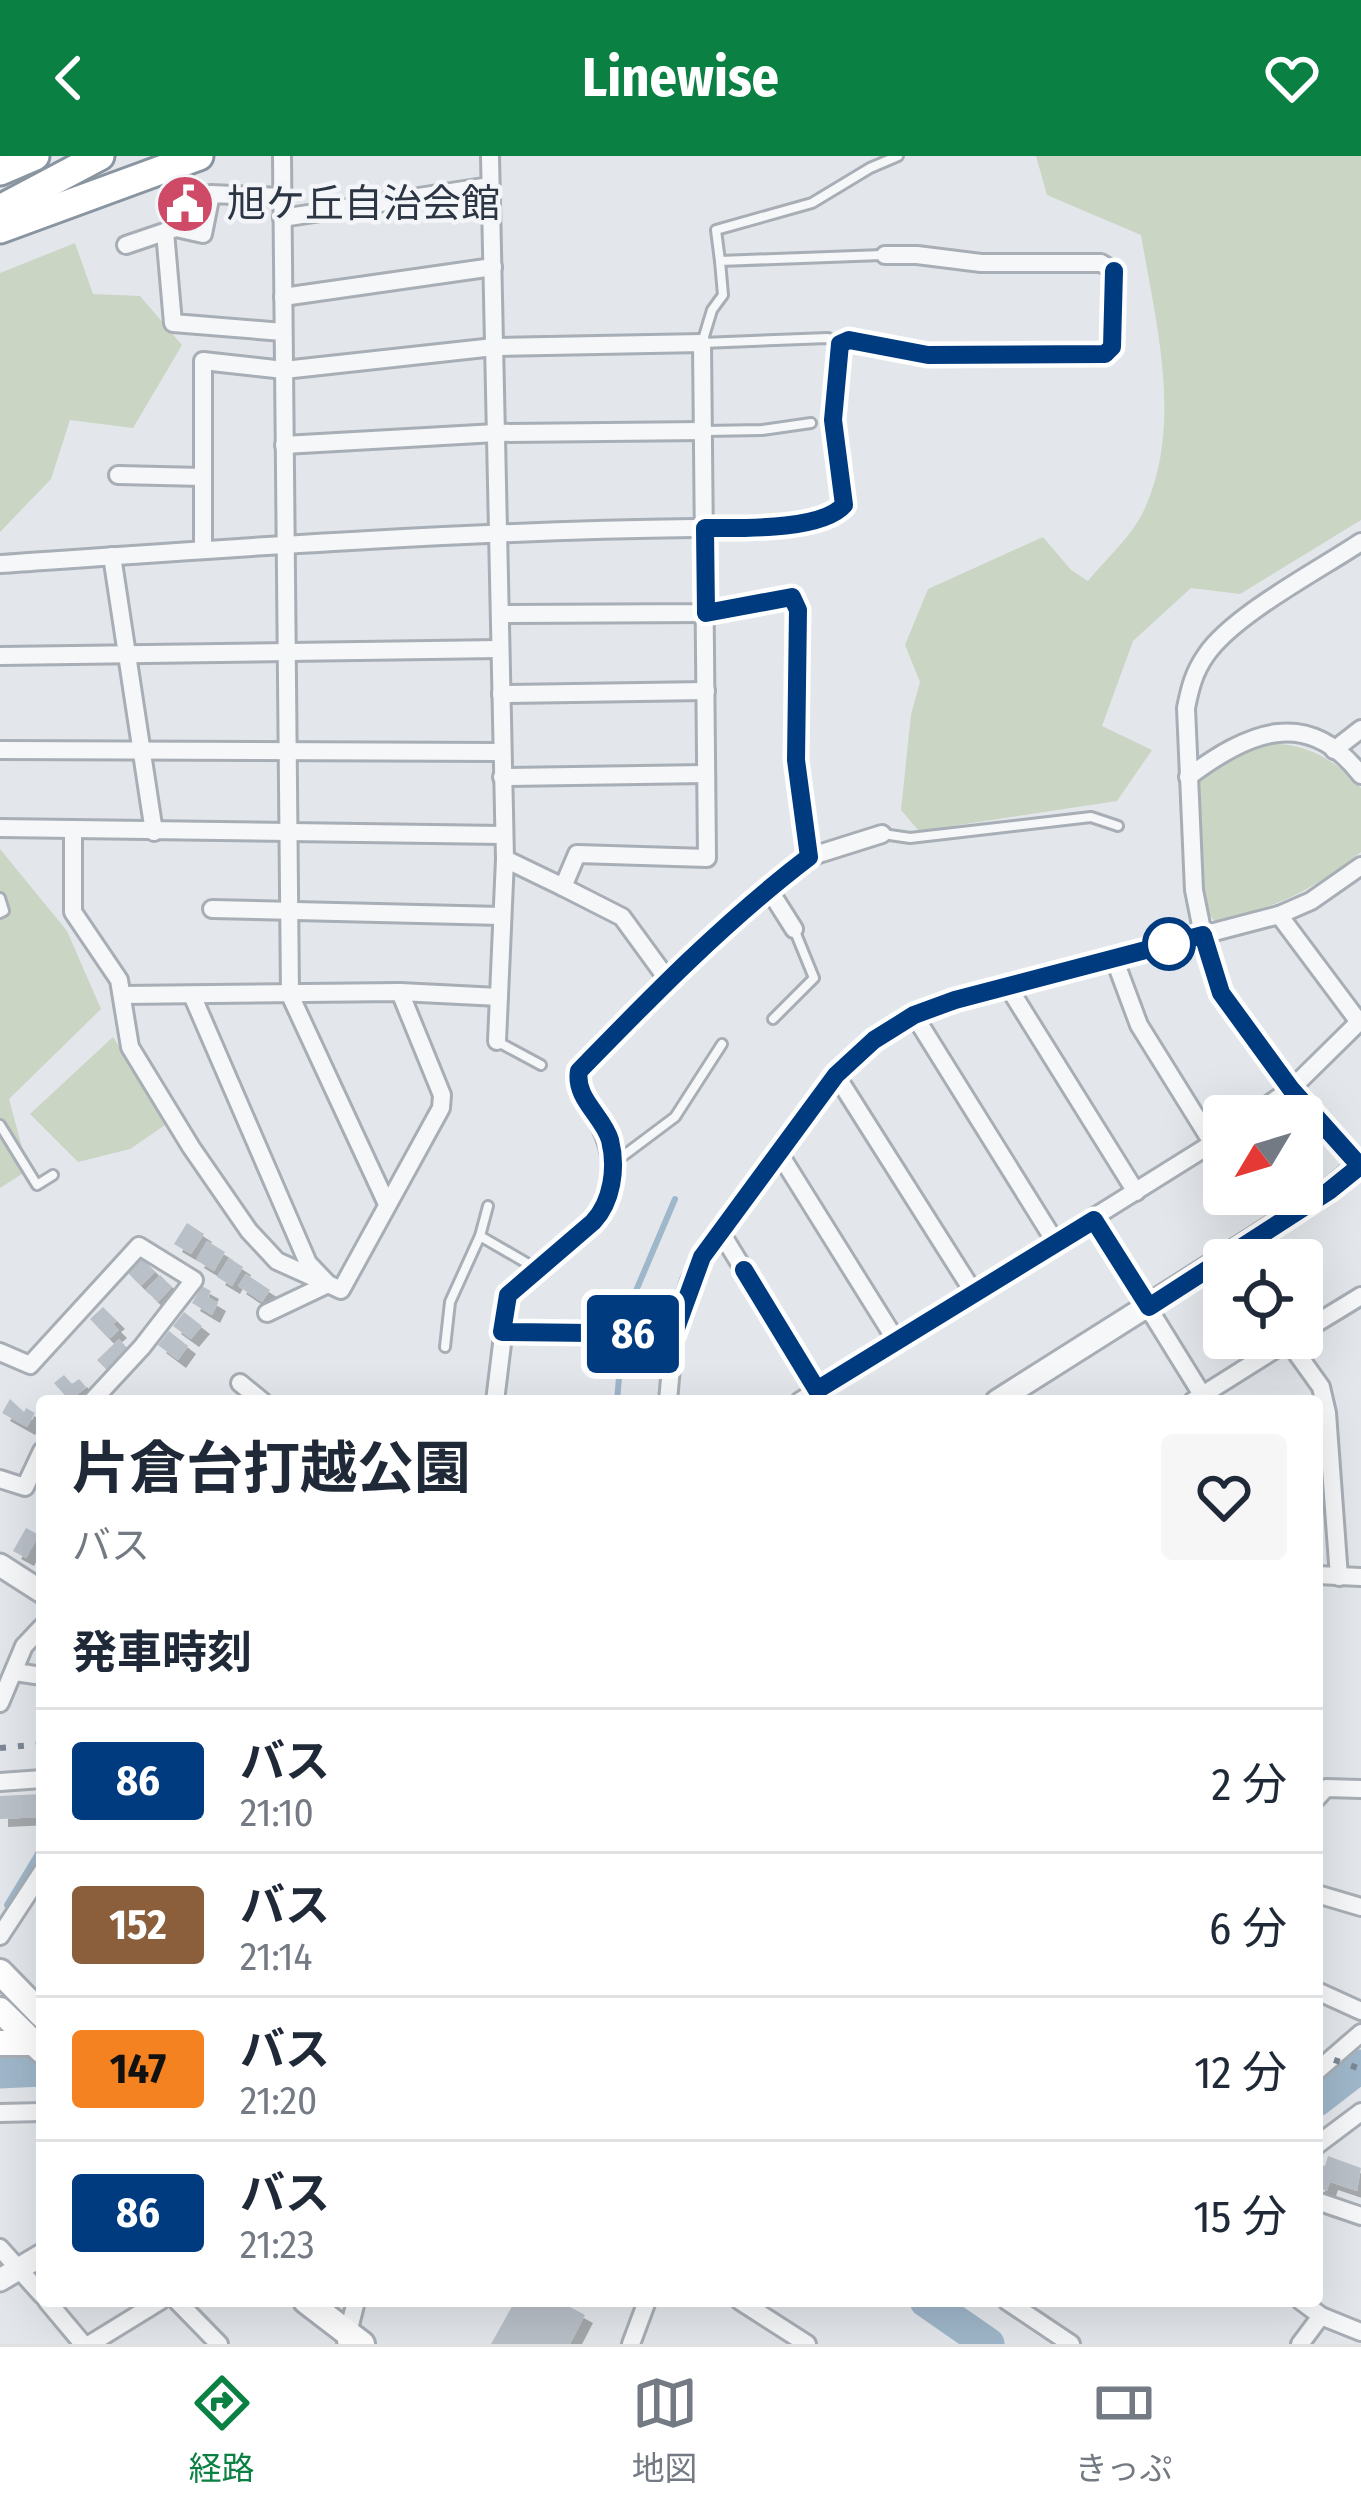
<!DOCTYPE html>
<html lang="ja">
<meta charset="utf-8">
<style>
body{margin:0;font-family:"Fira Sans Condensed","Noto Sans JP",sans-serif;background:#f6f6f7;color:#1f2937;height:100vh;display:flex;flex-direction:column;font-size:45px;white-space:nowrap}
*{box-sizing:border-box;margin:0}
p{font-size:39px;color:#747a83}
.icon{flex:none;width:66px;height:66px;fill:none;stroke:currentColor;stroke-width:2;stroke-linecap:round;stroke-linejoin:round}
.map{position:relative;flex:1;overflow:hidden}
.panel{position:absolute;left:36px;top:1239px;width:1287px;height:912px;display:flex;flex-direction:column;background:#fff;border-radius:12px;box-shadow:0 12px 48px #0002}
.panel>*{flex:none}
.badge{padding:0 24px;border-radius:9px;font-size:42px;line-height:78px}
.needle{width:78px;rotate:232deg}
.buttons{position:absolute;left:1203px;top:939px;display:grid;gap:24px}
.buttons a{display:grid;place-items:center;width:120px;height:120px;border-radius:12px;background:#fff;box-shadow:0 12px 48px #0002;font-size:60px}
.map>.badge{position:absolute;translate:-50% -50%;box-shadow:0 0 0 6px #fff}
h2{padding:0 36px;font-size:45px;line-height:108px}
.round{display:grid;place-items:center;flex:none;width:126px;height:126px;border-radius:12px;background:#f6f6f7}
.summary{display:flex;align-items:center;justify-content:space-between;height:204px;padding:0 36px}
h1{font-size:57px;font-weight:700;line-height:90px}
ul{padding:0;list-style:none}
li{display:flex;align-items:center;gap:36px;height:144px;padding:0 36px;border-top:3px solid #e0e1e3}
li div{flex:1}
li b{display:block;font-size:45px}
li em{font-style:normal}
li .badge{min-width:132px;font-weight:700;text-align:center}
header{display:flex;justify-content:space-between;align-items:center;height:156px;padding:0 36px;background:#0b8043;color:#fff;font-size:54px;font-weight:700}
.tabs{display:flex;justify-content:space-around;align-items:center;height:168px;border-top:3px solid #e0e1e3;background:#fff;font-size:33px;color:#747a83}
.tabs a{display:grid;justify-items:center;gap:6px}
.tabs .active{color:#0b8043}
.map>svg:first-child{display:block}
</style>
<header><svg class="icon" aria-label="back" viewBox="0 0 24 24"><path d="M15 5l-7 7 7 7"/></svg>Linewise<svg class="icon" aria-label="heart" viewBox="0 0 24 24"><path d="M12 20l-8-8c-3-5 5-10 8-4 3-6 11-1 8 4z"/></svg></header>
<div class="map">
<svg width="1361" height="2188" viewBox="0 0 1361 2188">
<defs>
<filter id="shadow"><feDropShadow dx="8" dy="8" stdDeviation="0" flood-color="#0004"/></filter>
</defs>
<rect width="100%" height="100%" fill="#e3e7eb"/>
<g fill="#cad5c4">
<path d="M 1036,0 L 1361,0 L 1361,364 L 1240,438 L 1191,432 L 1133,485 L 1102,570 L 1152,594 L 1117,645 L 919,675 L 901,654 L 911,559 L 920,526 L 905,489 L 928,433 L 1043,381 L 1071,414 L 1088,425 C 1106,403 1134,378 1145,352 C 1183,267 1156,168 1141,79 L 1047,39 Z"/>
<path d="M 75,87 L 93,138 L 140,140 L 182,189 L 133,272 L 70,264 L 51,323 L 0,376 L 0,117 Z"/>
<path d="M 1262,587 C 1306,587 1331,600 1361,632 L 1361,696 C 1312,735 1276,752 1215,765 C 1189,744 1197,655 1197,621 L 1236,595 Z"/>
<path d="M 0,693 L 67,775 L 101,853 L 9,943 L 28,1014 L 0,1032 Z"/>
<path d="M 113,881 L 168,967 L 130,993 L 78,1006 L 30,958 Z"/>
</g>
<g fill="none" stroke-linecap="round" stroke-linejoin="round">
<g stroke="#9fb7ca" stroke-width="6">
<path d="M 617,1245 L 624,1163 L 675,1043"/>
<path d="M 7,1749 L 42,1691"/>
</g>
<g stroke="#9fb7ca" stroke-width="33">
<path d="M 0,1916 L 42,1914"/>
<path d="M 1317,1944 L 1361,1910"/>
<path d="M 926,2145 L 988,2188"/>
</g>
</g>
<g fill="#bac0c8" filter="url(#shadow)">
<path d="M 187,1067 L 204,1078 L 191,1098 L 174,1088 Z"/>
<path d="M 207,1085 L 225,1096 L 214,1115 L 196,1104 Z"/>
<path d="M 139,1099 L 155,1116 L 141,1130 L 124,1113 Z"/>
<path d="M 229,1102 L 243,1111 L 232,1130 L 217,1121 Z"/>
<path d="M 246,1118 L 270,1134 L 262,1146 L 238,1130 Z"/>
<path d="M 160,1119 L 172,1131 L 158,1146 L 145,1134 Z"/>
<path d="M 202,1130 L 211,1135 L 208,1141 L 218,1147 L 212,1159 L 192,1147 Z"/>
<path d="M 103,1151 L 117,1165 L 113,1168 L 119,1174 L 109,1183 L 90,1163 Z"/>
<path d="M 184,1156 L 202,1170 L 191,1183 L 173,1170 Z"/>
<path d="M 169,1175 L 188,1190 L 178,1204 L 158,1189 Z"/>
<path d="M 119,1183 L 129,1194 L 107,1214 L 97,1204 Z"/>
<path d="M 64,1219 L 72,1228 L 79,1223 L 86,1231 L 70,1245 L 54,1227 Z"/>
<path d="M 10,1243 L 24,1256 L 26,1252 L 35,1257 L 27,1271 L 2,1257 Z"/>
<path d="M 26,1372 L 39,1379 L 26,1402 L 13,1395 Z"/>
<path d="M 42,1638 L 42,1661 L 0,1663 L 0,1640 Z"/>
<path d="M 1328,2000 L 1361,2012 L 1357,2035 L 1330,2026 L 1327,2035 L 1317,2031 L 1317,2007 L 1325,2010 Z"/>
<path d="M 515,2145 L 559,2145 L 585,2159 L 570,2188 L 491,2188 Z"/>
</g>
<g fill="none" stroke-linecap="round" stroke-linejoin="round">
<g stroke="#a8aeb5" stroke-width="14">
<g id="service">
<path d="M 720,105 L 716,74 L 812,47 L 870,12 L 898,0"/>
<path d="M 839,188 L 828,182 L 702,187 L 712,154 L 723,139 L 720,105 L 882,99"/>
<path d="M 705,275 L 762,274 L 811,267"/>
<path d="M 883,678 L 910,682 L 1091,661 L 1118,670"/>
<path d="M 0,742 L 4,755 L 0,757"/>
<path d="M 773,863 L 814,822 L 794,773"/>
<path d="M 500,887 L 541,909"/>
<path d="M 0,969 L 37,1029 L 53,1019"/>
<path d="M 611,1009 L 675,961 L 722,888"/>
<path d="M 488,1050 L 480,1080 L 537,1113"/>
<path d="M 445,1191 L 450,1146 L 480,1080"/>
</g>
</g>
<g stroke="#a8aeb5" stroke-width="22">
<g id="minor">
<path d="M 282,0 L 290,839 L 387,1048"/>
<path d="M 490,0 L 505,703 L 497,885"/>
<path d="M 282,62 L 490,30"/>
<path d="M 165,76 L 173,167 L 283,176"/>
<path d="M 126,89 L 176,72 L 203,78 L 211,38 L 282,41"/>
<path d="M 283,141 L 493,111"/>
<path d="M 284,289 L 496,277 L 704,275"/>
<path d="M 118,319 L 203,321"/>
<path d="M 203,394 L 203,205 L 284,214 L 494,191 L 702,187 L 707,702 L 577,698 L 563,731 L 505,703"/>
<path d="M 112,400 L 154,676"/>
<path d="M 0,408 C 232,392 462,375 694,372 C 729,372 822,377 844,348 L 833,264 L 840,188 L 849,184 L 928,198 L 1105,198 L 1112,191 L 1114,115 L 1101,107 L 981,107 L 917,99 L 885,99"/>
<path d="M 500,458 L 706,457 L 792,441 L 798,455 L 796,604 L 809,701"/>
<path d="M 0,500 L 500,493"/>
<path d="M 501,538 L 706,535"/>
<path d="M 0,594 L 502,596"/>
<path d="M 1334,594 L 1361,573"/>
<path d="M 502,621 L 706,618"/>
<path d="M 1188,621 C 1246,578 1306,548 1361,619"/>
<path d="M 0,672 L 503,679"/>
<path d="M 73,675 L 73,756 L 119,824 L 130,891 L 191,991 L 249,1075 L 277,1105 L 328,1128 L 267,1157"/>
<path d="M 563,731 L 622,761 L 668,824"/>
<path d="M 768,732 L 794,773"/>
<path d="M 212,753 L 502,760"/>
<path d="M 1279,759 L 1359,866"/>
<path d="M 1114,802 L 1139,869 L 1213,988"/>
<path d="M 1007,829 L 1136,1036"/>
<path d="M 122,839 L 400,836 L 499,841"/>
<path d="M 192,839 L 308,1107 L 328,1128 L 341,1134 L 441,952 L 442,939 L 400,836"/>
<path d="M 914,859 L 1056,1087"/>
<path d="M 836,919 L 974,1137"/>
<path d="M 1252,960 L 1291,933 L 1361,864"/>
<path d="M 779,997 L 897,1186"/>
<path d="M 1359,1010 L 1291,933 L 1221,837 L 1203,779 L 1194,734 L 1186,552 C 1190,532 1194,516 1206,499 C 1233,459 1319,414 1361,386"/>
<path d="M 1094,1064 L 1206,1245"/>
<path d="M 720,1075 L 824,1245"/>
<path d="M 502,1176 L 674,1178"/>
<path d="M 1302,1176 L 1361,1140"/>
<path d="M 1288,1185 L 1321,1231 L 1327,1257 L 1339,1421"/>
<path d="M 0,1196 L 30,1209 L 139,1090 L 194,1124 L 142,1191 L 92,1245"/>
<path d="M 240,1227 L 262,1245"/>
<path d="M 495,1245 L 508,1139 L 604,1055 C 625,1006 601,969 577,927 L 579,915 L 668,824 L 768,732 L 809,701 L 882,678"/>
<path d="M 668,1245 L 674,1178 L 690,1125 L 720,1075 L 836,919 L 874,884 L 914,859 L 955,844 L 1279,759 L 1311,745 L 1361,710"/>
<path d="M 800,1245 L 1224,980"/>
<path d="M 1193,1245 L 1293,1182"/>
<path d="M 0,1323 L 25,1331 L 42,1295"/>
<path d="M 1317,1419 L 1361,1421"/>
<path d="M 15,1516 L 42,1520"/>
<path d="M 0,1547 L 24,1490 L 42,1471"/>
<path d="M 0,1626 L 42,1623"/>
<path d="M 1317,1642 L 1326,1632 L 1361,1633"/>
<path d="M 1317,1738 L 1361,1751"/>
<path d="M 0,1780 L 42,1716"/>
<path d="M 1317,1835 L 1361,1855"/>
<path d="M 1317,1915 L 1361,1877"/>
<path d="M 0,1957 L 42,1956"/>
<path d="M 1317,1989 L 1361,1956"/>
<path d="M 1317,2045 L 1361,2060"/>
<path d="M 0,2092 L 42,2139"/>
<path d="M 47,2145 L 83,2188"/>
<path d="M 177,2145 L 219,2188"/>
<path d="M 740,2145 L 807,2188"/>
<path d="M 1007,2145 L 1071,2188"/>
<path d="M 1301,2145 L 1321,2160 L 1361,2176"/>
<path d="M 346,2185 L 356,2145"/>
<path d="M 90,2188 L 160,2145"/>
<path d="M 631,2188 L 647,2145"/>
<path d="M 1300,2188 L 1321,2160"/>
</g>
</g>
<g stroke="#a8aeb5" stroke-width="27">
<g id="tertiary">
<path d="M 997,1245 L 1329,1035 L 1361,1008"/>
<path d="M 0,1409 L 42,1436"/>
<path d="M 0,2124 L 42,2099"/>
</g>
</g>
<g stroke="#a8aeb5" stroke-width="30">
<g id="secondary">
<path d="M 0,1816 L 42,1859"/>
<path d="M 0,1854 L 42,1895"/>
<path d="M 0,1887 L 34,1887"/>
<path d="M 306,2145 L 362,2188"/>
</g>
</g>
<g stroke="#8a95a2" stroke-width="33">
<g id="trunk">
<path d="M 0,15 L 35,0"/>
<path d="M 0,53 L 100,0"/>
<path d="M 0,73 L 199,0"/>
</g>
</g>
<use href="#service" stroke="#f6f7f9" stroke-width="8"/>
<use href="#minor" stroke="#f6f7f9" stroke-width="16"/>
<use href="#tertiary" stroke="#f6f7f9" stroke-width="21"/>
<use href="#secondary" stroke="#fff" stroke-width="24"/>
<use href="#trunk" stroke="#fff" stroke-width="27"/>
<g stroke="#7c8795" stroke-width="6" stroke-dasharray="6 12" stroke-linecap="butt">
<path d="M 0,1592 L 42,1588"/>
<path d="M 1317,1898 L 1361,1913"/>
</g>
</g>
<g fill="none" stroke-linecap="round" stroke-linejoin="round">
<g stroke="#fff" stroke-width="27">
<path id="line" d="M 744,1114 L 817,1234 L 1094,1064 L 1149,1151 L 1329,1035 L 1360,1010 L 1291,933 L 1221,837 L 1203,779 L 955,844 L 914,859 L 874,884 L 836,919 L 702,1101 L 674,1178 L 502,1176 L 508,1139 L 593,1066 C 612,1046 617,1012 610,984 C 603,960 574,942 579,915 C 652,840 725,765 809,701 L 796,604 L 798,454 L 792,441 L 706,457 L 705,372 C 739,372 821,375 844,349 L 833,264 L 840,188 L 849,184 L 928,199 L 1105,198 L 1112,191 L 1114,115"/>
</g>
<use href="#line" stroke="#003b80" stroke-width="18"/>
</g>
<defs>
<g id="civic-disc" transform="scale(3)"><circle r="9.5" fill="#ce4a67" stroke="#f3f5f8"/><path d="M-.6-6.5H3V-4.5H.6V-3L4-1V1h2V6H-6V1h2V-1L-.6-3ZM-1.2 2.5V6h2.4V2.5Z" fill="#fff"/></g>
</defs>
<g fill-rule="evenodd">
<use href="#civic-disc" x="185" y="48"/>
</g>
<circle fill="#fff" stroke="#003b80" stroke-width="6" cx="1169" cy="788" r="24"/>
<g text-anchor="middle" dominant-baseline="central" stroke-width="9" stroke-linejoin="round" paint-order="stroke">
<g font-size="39" fill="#2b3543" stroke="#f3f5f8" text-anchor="start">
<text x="227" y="48">旭ケ丘自治会館</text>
</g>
</g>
</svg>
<div class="buttons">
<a><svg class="needle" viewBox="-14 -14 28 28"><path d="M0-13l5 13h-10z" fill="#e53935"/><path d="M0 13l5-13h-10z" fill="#747a83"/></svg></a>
<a><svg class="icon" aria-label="locate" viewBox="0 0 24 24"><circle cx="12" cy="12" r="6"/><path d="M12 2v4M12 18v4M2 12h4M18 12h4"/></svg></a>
</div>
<b class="badge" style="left:633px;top:1178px;background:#003b80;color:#fff">86</b>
<section class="panel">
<div class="summary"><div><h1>片倉台打越公園</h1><p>バス</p></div><a class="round"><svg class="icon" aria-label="heart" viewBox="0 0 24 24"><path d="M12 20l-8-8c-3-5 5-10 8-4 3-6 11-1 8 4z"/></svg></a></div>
<h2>発車時刻</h2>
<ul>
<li><span class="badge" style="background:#003b80;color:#fff">86</span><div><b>バス</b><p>21:10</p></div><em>2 分</em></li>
<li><span class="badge" style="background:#8b5e3c;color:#fff">152</span><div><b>バス</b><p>21:14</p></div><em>6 分</em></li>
<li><span class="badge" style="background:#f58220;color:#111">147</span><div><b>バス</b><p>21:20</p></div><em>12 分</em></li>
<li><span class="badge" style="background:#003b80;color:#fff">86</span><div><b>バス</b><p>21:23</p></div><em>15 分</em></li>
</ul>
</section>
</div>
<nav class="tabs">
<a class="active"><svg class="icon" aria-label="directions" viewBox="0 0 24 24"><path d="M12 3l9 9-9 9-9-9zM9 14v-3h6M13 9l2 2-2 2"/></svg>経路</a>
<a><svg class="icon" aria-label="map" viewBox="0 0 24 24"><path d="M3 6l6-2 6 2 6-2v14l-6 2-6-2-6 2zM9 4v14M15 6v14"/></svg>地図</a>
<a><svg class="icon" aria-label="tickets" viewBox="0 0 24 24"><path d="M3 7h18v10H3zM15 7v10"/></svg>きっぷ</a>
</nav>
